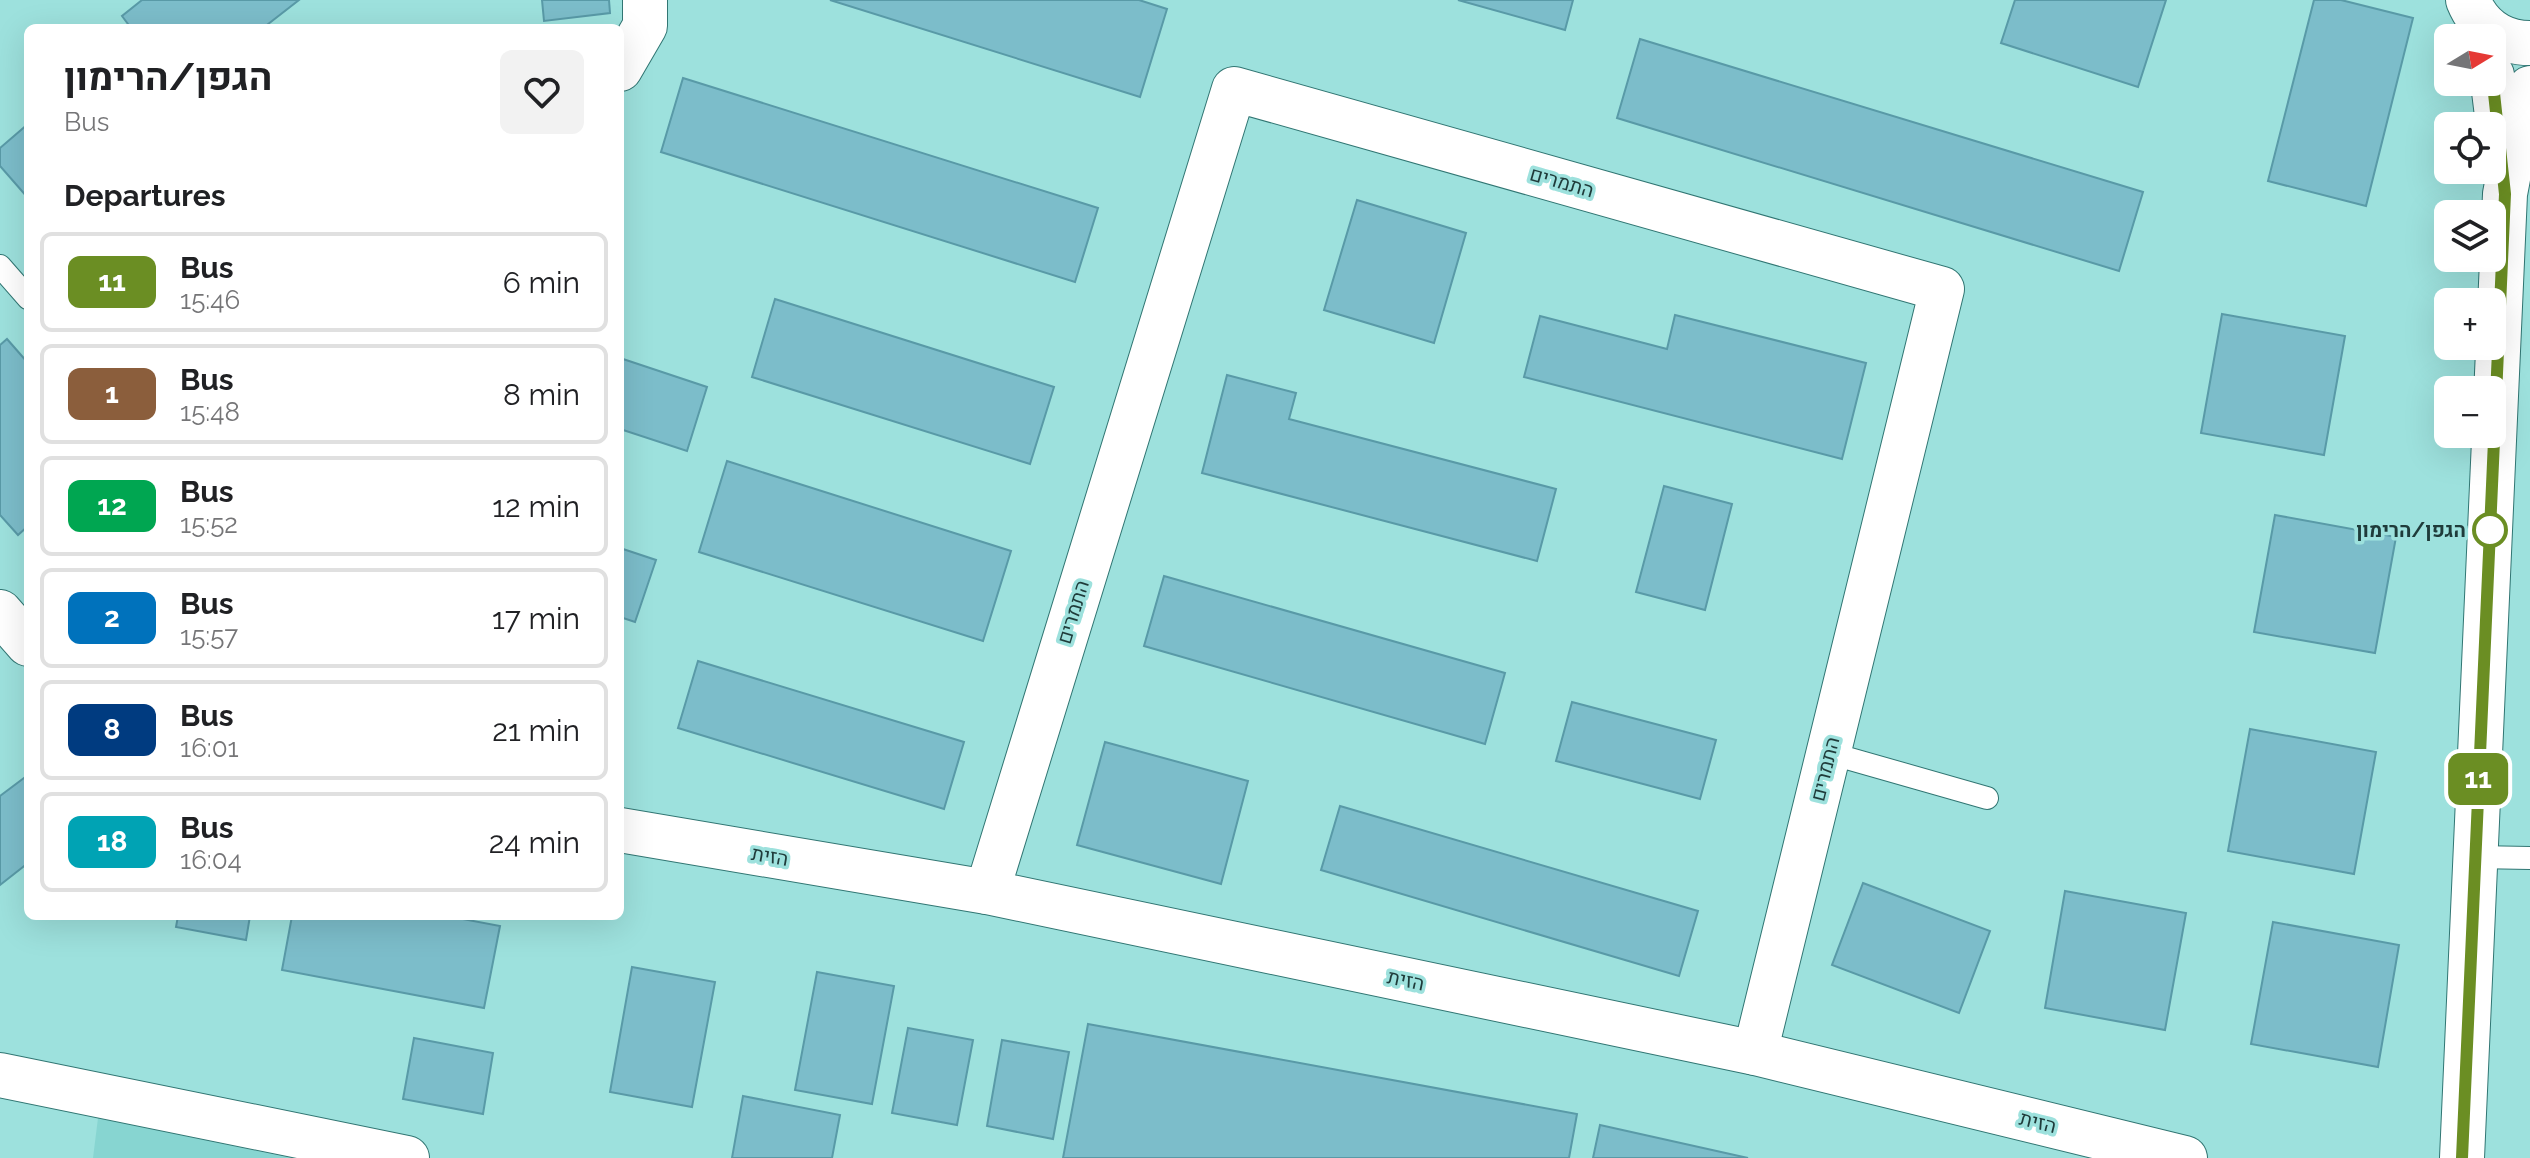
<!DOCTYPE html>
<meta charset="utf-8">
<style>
body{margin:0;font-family:Raleway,Heebo,sans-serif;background:#f2f2f2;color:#202124;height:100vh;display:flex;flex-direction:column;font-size:30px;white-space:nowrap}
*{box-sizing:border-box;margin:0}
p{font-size:26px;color:#757577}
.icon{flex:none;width:44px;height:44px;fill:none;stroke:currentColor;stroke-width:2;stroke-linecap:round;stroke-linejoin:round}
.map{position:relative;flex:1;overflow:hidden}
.drawer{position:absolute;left:24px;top:24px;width:600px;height:896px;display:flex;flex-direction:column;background:#fff;border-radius:12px;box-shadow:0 8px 32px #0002}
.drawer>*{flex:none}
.badge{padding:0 16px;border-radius:12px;font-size:28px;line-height:52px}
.needle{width:52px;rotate:80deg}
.controls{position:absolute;left:2434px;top:24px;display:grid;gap:16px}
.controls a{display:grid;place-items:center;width:72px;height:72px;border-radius:12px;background:#fff;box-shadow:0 8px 32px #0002;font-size:40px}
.map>.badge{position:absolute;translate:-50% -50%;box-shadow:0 0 0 4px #fff}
h2{padding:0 40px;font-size:30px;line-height:72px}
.round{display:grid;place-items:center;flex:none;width:84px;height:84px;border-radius:12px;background:#f2f2f2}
.overview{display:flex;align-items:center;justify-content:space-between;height:136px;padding:0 40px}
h1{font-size:38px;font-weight:700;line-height:60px}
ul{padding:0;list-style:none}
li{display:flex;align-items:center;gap:24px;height:100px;margin:0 16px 12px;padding:0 24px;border:4px solid #e0e0e0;border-radius:12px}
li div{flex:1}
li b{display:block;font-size:30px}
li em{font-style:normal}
li .badge{min-width:88px;font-weight:700;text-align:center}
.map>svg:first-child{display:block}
</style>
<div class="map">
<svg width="2530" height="1158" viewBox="0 0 2530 1158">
<rect width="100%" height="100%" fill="#9de1dd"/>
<path fill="#87d5d1" d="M 98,1118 L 291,1158 L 93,1158 Z"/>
<g fill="#7cbdca" stroke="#599aa7" stroke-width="2">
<path d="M 142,0 L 299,0 L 263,28 L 131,28 L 122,16 Z"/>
<path d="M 542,0 L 609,0 L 610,13 L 544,21 Z"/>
<path d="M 830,0 L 1139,0 L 1167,9 L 1140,97 Z"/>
<path d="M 1458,0 L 1573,0 L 1565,30 Z"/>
<path d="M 2015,0 L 2166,0 L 2138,87 L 2001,43 Z"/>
<path d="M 2314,0 L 2341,0 L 2413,18 L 2366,206 L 2268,181 Z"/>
<path d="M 1640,39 L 2143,192 L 2119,271 L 1617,118 Z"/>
<path d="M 683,78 L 1098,208 L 1075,282 L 661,152 Z"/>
<path d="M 28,124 L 28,198 L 0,166 L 0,148 Z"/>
<path d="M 1357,200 L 1466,233 L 1434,343 L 1324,310 Z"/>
<path d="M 775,299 L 1054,387 L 1030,464 L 752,377 Z"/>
<path d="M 2222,314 L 2345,336 L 2324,455 L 2201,433 Z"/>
<path d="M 1675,315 L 1866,363 L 1842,459 L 1524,377 L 1540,316 L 1667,349 Z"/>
<path d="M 7,339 L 28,363 L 28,526 L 18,535 L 0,515 L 0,345 Z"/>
<path d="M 620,358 L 707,387 L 687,451 L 620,429 Z"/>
<path d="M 1227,375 L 1296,393 L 1289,419 L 1556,489 L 1537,561 L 1202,473 Z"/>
<path d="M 727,461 L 1011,551 L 983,641 L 699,552 Z"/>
<path d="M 1664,486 L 1732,504 L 1705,610 L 1636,592 Z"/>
<path d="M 2275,515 L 2396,537 L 2375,653 L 2254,632 Z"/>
<path d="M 620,548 L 656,560 L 635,622 L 620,617 Z"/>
<path d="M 1164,576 L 1505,673 L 1485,744 L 1144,646 Z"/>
<path d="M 698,661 L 964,742 L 944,809 L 678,728 Z"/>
<path d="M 1572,702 L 1716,740 L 1700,799 L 1556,761 Z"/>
<path d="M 2250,729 L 2376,752 L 2354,874 L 2228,851 Z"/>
<path d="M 1105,742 L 1248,781 L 1221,884 L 1077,845 Z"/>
<path d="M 28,775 L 28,863 L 0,885 L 0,796 Z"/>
<path d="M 1340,806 L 1698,911 L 1679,976 L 1321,870 Z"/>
<path d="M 1863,883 L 1990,931 L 1959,1013 L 1832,965 Z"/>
<path d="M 2065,891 L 2186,913 L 2165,1030 L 2045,1008 Z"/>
<path d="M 178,916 L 250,916 L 246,940 L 176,927 Z"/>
<path d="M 292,916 L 447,916 L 500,926 L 484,1008 L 282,970 Z"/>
<path d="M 2273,922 L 2399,945 L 2378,1067 L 2251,1044 Z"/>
<path d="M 632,967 L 715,982 L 692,1107 L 610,1092 Z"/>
<path d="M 817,972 L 894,986 L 872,1104 L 795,1090 Z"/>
<path d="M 1088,1024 L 1577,1114 L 1569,1158 L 1063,1158 Z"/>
<path d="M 908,1028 L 973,1040 L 957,1125 L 892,1113 Z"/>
<path d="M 414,1038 L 493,1053 L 483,1114 L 403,1099 Z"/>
<path d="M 1002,1040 L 1069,1052 L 1053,1139 L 987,1126 Z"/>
<path d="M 743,1096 L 840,1115 L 832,1158 L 732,1158 Z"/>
<path d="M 1600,1125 L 1748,1158 L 1593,1158 Z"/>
</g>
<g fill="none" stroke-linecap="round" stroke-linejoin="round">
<g stroke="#317673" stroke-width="24">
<g id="lane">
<path d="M 0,266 L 28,298"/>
<path d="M 1829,753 L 1987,798"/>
<path d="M 2475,857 L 2530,858"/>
</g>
</g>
<g stroke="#317673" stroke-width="46">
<g id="street">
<path d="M 620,69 L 645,26 L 645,0"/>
<path d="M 2492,75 L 2502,156"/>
<path d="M 0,612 L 28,644"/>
<path d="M 620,830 L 987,892 L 1755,1053 L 2185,1158"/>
<path d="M 987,892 L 1234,89 L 1942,289 L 1755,1053"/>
<path d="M 0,1075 L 407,1158"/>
<path d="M 2462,1158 L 2505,194 L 2515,141 L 2530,88"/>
</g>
</g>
<g stroke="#317673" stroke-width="46">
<path id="secondary" d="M 2468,0 C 2479,27 2501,43 2530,43"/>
</g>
<use href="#lane" stroke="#fff" stroke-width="22"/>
<use href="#street" stroke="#fff" stroke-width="44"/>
<use href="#secondary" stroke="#fff" stroke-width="44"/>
</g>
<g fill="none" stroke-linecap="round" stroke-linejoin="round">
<g stroke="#fff" stroke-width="18">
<path id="line" d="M 2462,1158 L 2505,194 L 2492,75"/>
</g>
<use href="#line" stroke="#6b8e23" stroke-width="12"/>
</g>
<circle fill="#fff" stroke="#6b8e23" stroke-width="4" cx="2490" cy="530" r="16"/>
<g text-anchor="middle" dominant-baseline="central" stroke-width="7" stroke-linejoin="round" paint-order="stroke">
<g font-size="20" fill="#1f3b3a" stroke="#9de1dd">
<text transform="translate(1562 182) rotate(16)">התמרים</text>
<text transform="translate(1073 612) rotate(-73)">התמרים</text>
<text transform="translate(1825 769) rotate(-76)">התמרים</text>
<text transform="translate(770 856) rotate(10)">הזית</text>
<text transform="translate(1406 980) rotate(12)">הזית</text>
<text transform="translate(2038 1122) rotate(14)">הזית</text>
</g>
<g font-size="20" font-weight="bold" fill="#1f3b3a" stroke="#9de1dd" text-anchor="end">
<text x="2466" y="530">הגפן/הרימון</text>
</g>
</g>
</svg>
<div class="controls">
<a><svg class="needle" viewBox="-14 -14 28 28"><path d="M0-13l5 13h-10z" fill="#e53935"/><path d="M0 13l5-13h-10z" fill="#757577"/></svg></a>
<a><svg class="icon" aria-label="locate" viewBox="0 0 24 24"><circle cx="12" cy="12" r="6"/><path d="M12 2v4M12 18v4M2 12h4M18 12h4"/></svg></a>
<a><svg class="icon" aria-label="layers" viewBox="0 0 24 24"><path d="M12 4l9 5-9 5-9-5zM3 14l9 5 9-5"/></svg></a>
<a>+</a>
<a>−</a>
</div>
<b class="badge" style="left:2478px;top:779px;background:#6b8e23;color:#fff">11</b>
<section class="drawer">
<div class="overview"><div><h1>הגפן/הרימון</h1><p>Bus</p></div><a class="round"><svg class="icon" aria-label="heart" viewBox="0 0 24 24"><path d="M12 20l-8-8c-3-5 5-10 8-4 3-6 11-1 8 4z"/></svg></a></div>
<h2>Departures</h2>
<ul>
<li><span class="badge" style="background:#6b8e23;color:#fff">11</span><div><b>Bus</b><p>15:46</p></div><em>6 min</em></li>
<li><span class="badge" style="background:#8b5e3c;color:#fff">1</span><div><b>Bus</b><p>15:48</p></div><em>8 min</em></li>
<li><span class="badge" style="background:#00a651;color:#fff">12</span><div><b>Bus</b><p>15:52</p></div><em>12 min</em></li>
<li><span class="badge" style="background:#0072bc;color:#fff">2</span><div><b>Bus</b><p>15:57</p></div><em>17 min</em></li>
<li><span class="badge" style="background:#003b80;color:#fff">8</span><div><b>Bus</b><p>16:01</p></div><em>21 min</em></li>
<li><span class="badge" style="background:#00a3b4;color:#fff">18</span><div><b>Bus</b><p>16:04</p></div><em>24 min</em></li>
</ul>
</section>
</div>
